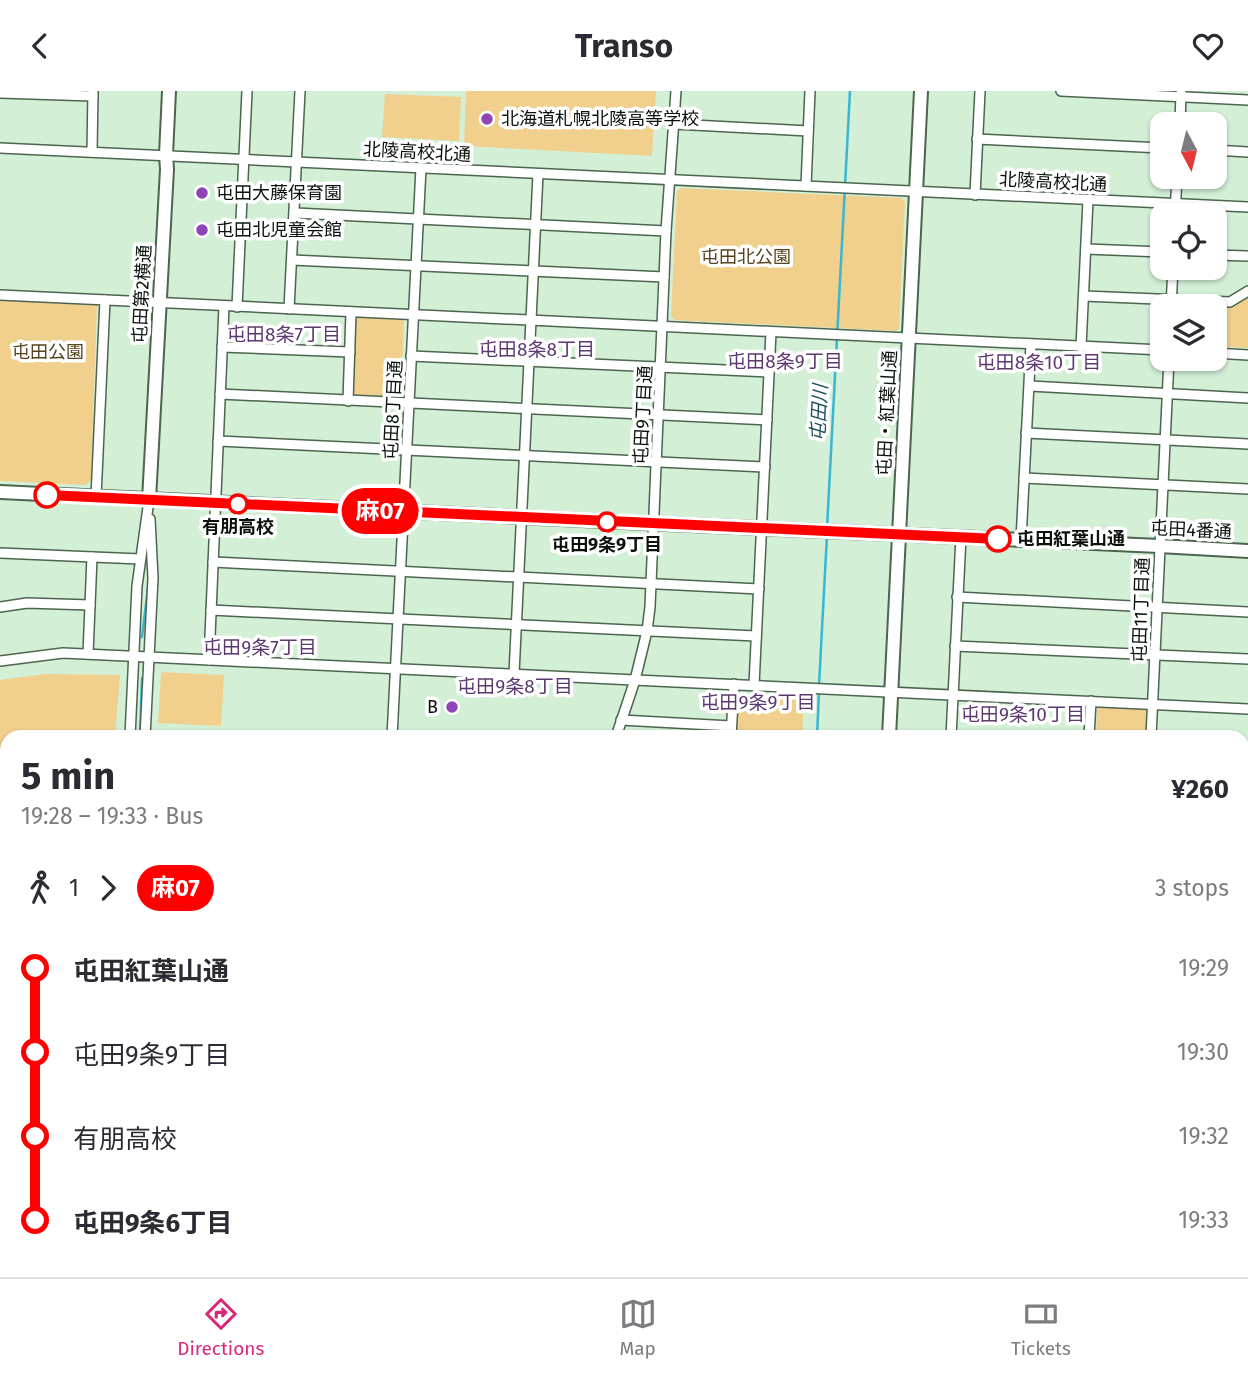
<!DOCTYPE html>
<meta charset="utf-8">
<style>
body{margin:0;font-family:"Fira Sans","Noto Sans JP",sans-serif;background:#f7f7f7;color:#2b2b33;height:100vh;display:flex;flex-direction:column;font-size:26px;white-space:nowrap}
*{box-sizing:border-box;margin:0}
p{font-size:23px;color:#7c7c81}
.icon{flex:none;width:38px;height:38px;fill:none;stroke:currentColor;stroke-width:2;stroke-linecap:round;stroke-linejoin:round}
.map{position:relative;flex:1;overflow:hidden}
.drawer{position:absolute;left:0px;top:639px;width:1250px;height:548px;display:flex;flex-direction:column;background:#fff;border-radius:21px 21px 0 0;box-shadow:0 2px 5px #0004}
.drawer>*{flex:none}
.badge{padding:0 14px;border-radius:23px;font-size:24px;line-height:46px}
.needle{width:46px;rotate:173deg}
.buttons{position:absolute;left:1150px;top:21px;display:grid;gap:14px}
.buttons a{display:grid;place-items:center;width:77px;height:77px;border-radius:14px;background:#fff;box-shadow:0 2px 5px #0004;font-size:35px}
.map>.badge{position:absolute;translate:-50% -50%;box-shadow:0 0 0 4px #fff}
.legs{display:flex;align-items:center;gap:10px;height:77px;padding:0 21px;font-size:23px}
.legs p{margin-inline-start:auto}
.overview{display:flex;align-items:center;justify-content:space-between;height:119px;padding:0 21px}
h1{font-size:38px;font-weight:700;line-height:52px}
ul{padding:0 21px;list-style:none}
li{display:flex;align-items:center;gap:24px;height:84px;font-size:26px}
li i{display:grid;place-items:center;width:10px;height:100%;margin:0 9px;background:currentColor}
li i::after{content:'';width:18px;height:18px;margin:-9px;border:5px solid;border-radius:50%;background:#fff}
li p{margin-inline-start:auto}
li:first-child i{background:linear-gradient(#0000 50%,currentColor 0)}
li:last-child i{background:linear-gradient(currentColor 50%,#0000 0)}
header{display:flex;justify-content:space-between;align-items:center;height:91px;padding:0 21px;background:#fff;font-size:32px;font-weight:700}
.tab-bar{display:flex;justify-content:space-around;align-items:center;height:98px;border-top:2px solid #e1e1e2;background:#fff;font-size:19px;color:#7c7c81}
.tab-bar a{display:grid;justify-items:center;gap:4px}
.tab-bar .active{color:#db2777}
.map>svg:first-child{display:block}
</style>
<header><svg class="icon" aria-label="back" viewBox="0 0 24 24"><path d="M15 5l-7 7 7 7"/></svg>Transo<svg class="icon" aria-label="heart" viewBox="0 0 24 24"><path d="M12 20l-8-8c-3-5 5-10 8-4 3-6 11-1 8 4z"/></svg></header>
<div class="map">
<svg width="1248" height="1186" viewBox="0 0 1248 1186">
<defs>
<pattern id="forest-crowns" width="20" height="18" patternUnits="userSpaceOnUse" patternTransform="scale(1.75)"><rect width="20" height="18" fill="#c79e4a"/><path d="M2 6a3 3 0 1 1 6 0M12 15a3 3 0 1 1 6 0" fill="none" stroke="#a9873f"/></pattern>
<pattern id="water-ripples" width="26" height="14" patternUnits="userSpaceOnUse" patternTransform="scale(1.75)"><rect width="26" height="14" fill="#37b7d0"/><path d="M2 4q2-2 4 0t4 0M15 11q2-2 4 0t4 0" fill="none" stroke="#2f9cb1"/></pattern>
</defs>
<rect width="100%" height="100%" fill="#d3f0d7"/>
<g fill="url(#forest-crowns)">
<rect x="0" y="748" width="7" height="75"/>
<path d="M 1242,812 L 1248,812 L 1248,877 L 1243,877 Z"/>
</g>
<g fill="#f1cf8c">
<path d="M 466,0 L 656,0 L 652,65 L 464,55 Z"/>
<path d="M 385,3 L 461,6 L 459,50 L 382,46 Z"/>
<path d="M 681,97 L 901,107 L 905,111 L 899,237 L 896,240 L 674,229 L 671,225 L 677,100 Z"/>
<path d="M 1248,206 L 1248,257 L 1215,255 L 1214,215 L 1181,215 L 1183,213 L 1231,216 Z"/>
<path d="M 0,209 L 97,214 L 91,388 L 86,394 L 0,390 Z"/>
<path d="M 359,225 L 401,227 L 404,231 L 401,304 L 397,307 L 354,305 L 352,302 L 356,228 Z"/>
<path d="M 161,581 L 224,584 L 221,635 L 158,632 Z"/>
<path d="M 46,583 L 120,584 L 115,646 L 7,646 L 7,731 L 0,731 L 0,589 Z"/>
<path d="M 738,603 L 804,605 L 802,646 L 736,646 Z"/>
<path d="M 1097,616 L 1147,618 L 1146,646 L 1096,646 Z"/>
<path d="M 117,1180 L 215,1180 L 334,1186 L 116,1186 Z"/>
</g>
<g fill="url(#water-ripples)">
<path d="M 1248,990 L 1248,1046 L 1243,1048 L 1243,992 Z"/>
<path d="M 564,1180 L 865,1180 L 841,1186 L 542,1186 Z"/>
</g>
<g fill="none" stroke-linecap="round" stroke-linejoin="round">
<g stroke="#37b7d0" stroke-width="2.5">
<path d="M 827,437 L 850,0"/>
<path d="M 142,546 L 148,497"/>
<path d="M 819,594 L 827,444"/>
<path d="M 140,646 L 142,587"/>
<path d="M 817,646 L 819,601"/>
<path d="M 112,1186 L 112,1183"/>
</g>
<g stroke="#4c654f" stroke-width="12">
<g id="street">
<path d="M 1061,0 L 1248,9"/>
<path d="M 0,2 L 93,5"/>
<path d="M 674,33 L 808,40"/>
<path d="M 1180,33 L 1181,2"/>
<path d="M 977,48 L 1162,57"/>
<path d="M 0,57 L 1248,116"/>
<path d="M 1214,59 L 1248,61"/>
<path d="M 92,61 L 93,0"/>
<path d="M 806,95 L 810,0"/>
<path d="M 975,104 L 980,0"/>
<path d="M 295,122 L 666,140"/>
<path d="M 1175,124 L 1177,86"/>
<path d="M 1086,158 L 1162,161"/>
<path d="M 1214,164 L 1248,165"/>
<path d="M 292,169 L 664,186"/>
<path d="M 0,204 L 1162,259"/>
<path d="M 1084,205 L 1230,211 L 1248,200"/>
<path d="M 1171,215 L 1173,177"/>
<path d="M 237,216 L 247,0"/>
<path d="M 289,218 L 300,0"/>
<path d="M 222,256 L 350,261"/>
<path d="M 1081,256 L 1088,109"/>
<path d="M 1214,262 L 1248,264"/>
<path d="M 411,265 L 769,281"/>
<path d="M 1030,295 L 1248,307"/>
<path d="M 220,303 L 767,329"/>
<path d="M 348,310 L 351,221"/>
<path d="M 1026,342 L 1248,353"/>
<path d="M 218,350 L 765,376"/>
<path d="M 1024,387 L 1248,398"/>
<path d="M 96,406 L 105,209"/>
<path d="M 1021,449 L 1031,253"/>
<path d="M 0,462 L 140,468"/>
<path d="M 213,471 L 759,498"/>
<path d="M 957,506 L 1248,521"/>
<path d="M 0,516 L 27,512 L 90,514"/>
<path d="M 211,519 L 756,545"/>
<path d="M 955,555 L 1248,568"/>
<path d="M 88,563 L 92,466"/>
<path d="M 209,569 L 224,215"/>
<path d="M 0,570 L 63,562 L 1248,618"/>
<path d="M 514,583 L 538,83"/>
<path d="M 754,594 L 771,241"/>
<path d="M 621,629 L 731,635"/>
<path d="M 130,646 L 137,495 L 149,409"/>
<path d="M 145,646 L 153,487 L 150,428"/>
<path d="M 392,646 L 421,77"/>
<path d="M 616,646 L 635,589 L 647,540 L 650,516 L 666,140 L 676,0"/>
<path d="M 731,646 L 734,593"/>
<path d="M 951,646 L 961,446"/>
<path d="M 1089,646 L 1091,610"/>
<path d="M 1151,646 L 1169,268"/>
<path d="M 1242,658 L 1248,659"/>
<path d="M 1242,705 L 1248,706"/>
<path d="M 1242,752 L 1248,752"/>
<path d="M 1242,804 L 1248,804"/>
<path d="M 0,1166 L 7,1166"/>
</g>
</g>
<g stroke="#4c654f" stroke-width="16">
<g id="secondary">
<path d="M 0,401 L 644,432 L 1159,455 L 1248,460"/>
<path d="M 149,409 L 167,78 L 166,64 L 169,0"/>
<path d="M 889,646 L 921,0"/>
<path d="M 0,744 L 7,745"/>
</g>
</g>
<use href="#street" stroke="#fff" stroke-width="9"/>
<use href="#secondary" stroke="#fff" stroke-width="12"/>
</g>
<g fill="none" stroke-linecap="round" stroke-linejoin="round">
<g stroke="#fff" stroke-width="16">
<path id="line-1" d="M 47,404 L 998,448"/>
</g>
<use href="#line-1" stroke="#f00" stroke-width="10"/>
</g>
<g fill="#9045b7" stroke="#fff" stroke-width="2.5">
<circle cx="487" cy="28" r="7"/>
<circle cx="202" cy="102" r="7"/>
<circle cx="202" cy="139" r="7"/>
<circle cx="452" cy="616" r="7"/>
</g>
<g fill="#fff" stroke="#f00" stroke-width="3.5">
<circle cx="47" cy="404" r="12"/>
<circle cx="238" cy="413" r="9"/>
<circle cx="607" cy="431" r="9"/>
<circle cx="998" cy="448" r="12"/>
</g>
<g text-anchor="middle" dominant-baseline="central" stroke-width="7" stroke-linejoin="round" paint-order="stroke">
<g font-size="18" fill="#08120a" stroke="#fff" text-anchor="start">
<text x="501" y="28">北海道札幌北陵高等学校</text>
<text x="216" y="102">屯田大藤保育園</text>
<text x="216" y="139">屯田北児童会館</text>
<text x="438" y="616" text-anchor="end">B</text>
</g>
<g font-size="18" fill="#08120a" stroke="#fff">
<text transform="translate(417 61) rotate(3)">北陵高校北通</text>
<text transform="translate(1053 91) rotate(3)">北陵高校北通</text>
<text transform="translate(142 203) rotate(-87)">屯田第2横通</text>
<text transform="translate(393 319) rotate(-87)">屯田8丁目通</text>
<text transform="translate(887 322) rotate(-87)">屯田・紅葉山通</text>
<text transform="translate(643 324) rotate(-87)">屯田9丁目通</text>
<text transform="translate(1191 439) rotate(3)">屯田4番通</text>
<text transform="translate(1141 519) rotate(-88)">屯田11丁目通</text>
</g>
<g font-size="18" fill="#564420" stroke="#fff">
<text x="746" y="166">屯田北公園</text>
<text x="48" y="261">屯田公園</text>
</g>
<g font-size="18" font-weight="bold" fill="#08120a" stroke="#fff">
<text x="238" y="436">有朋高校</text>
<text x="1017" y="448" text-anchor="start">屯田紅葉山通</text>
<text x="607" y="454">屯田9条9丁目</text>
</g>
<g font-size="19" fill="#5c3870" stroke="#fff">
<text x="284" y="243">屯田8条7丁目</text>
<text x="537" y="258">屯田8条8丁目</text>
<text x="785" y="270">屯田8条9丁目</text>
<text x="1039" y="271">屯田8条10丁目</text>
<text x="260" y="556">屯田9条7丁目</text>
<text x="515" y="595">屯田9条8丁目</text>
<text x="758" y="611">屯田9条9丁目</text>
<text x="1023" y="623">屯田9条10丁目</text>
</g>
<g font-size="19" font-style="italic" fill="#1e525d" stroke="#fff">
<text transform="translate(819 322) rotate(-87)">屯田川</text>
</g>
</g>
</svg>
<div class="buttons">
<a><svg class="needle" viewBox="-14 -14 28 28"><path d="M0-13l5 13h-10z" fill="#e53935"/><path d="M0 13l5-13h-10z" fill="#7c7c81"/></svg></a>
<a><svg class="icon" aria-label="locate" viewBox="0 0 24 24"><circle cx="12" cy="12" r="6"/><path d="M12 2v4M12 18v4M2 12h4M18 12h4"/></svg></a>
<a><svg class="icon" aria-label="layers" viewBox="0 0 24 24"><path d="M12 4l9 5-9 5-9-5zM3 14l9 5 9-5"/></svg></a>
</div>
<b class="badge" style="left:380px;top:420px;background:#f00;color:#fff">麻07</b>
<section class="drawer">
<div class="overview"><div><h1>5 min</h1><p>19:28 – 19:33 · Bus</p></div><b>¥260</b></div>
<div class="legs"><svg class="icon" aria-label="walk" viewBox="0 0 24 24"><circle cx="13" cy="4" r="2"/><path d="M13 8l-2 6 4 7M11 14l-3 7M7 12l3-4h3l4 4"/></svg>1<svg class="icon" aria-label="forward" viewBox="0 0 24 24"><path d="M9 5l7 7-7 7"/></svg><b class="badge" style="background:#f00;color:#fff">麻07</b><p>3 stops</p></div>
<ul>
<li><i style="color:#f00"></i><b>屯田紅葉山通</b><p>19:29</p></li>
<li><i style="color:#f00"></i><span>屯田9条9丁目</span><p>19:30</p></li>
<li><i style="color:#f00"></i><span>有朋高校</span><p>19:32</p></li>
<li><i style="color:#f00"></i><b>屯田9条6丁目</b><p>19:33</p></li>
</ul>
</section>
</div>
<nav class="tab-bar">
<a class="active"><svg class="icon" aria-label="directions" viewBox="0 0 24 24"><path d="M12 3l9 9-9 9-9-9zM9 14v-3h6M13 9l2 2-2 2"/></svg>Directions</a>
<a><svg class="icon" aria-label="map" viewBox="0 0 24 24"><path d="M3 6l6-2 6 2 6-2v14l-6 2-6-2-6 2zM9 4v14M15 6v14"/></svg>Map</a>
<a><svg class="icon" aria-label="tickets" viewBox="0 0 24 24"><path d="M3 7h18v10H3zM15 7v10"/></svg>Tickets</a>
</nav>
